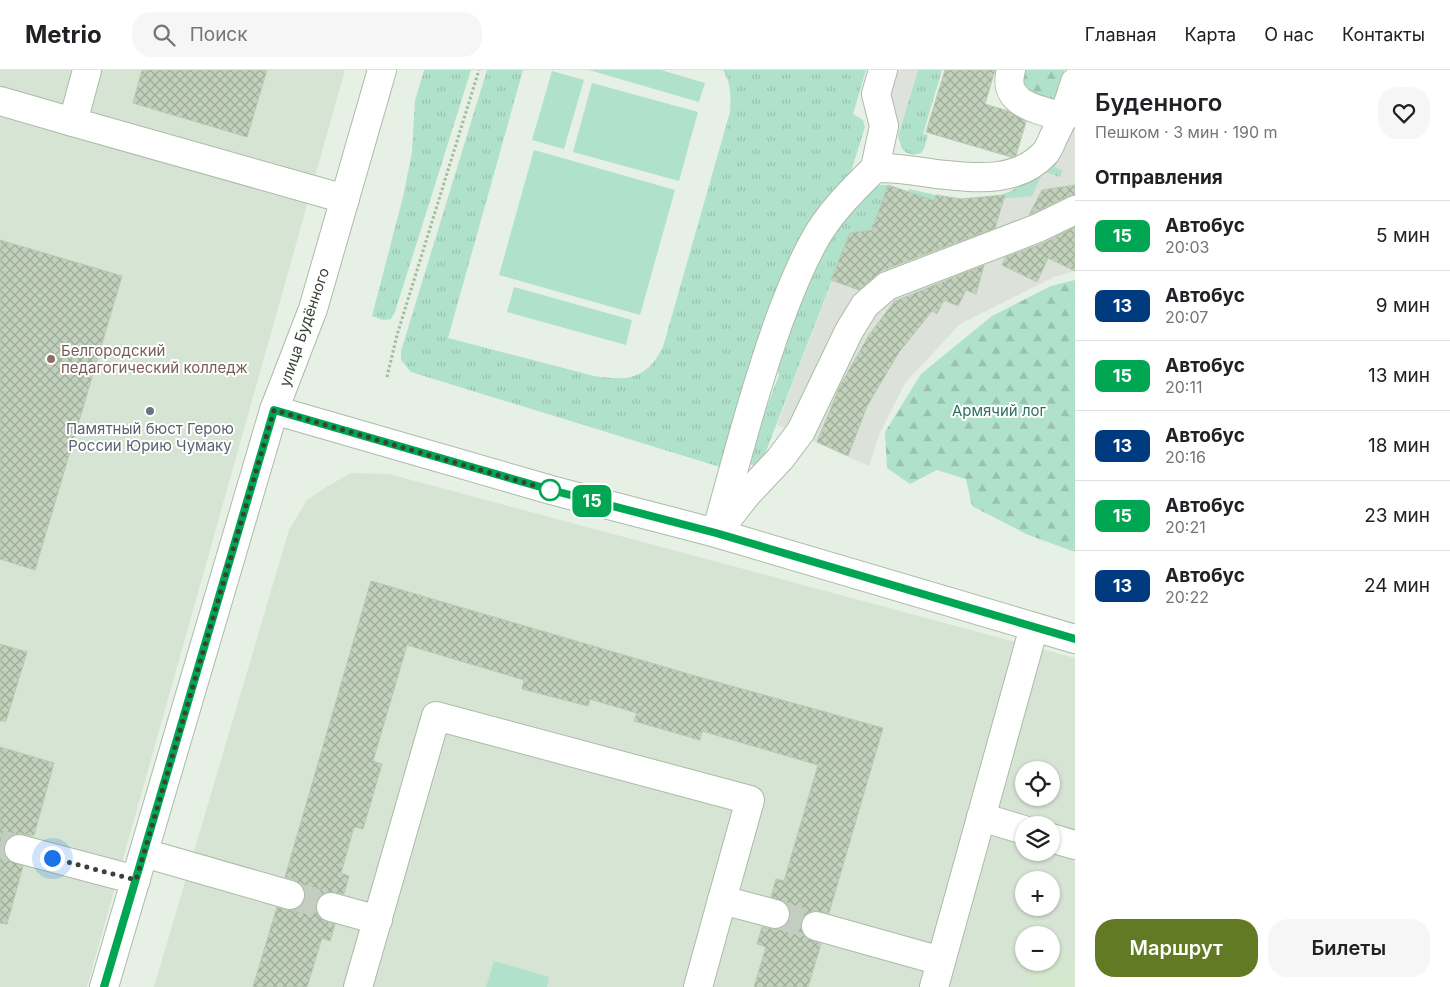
<!DOCTYPE html>
<html lang="ru">
<meta charset="utf-8">
<style>
body{margin:0;font-family:Inter,sans-serif;background:#f6f6f6;color:#202124;height:100vh;display:flex;flex-direction:column;font-size:19px;white-space:nowrap}
*{box-sizing:border-box;margin:0}
p{font-size:16px;color:#757577}
.icon{flex:none;width:28px;height:28px;fill:none;stroke:currentColor;stroke-width:2;stroke-linecap:round;stroke-linejoin:round}
.map{position:relative;flex:1;overflow:hidden}
.drawer{display:flex;flex-direction:column;background:#fff;width:375px}
.drawer>*{flex:none}
.badge{padding:0 10px;border-radius:8px;font-size:18px;line-height:32px}
.buttons{position:absolute;left:1015px;top:691px;display:grid;gap:10px}
.buttons a{display:grid;place-items:center;width:45px;height:45px;border-radius:50%;background:#fff;box-shadow:0 1px 4px #0004;font-size:25px}
.you{position:absolute;width:25px;height:25px;margin:-12px;border:4px solid #fff;border-radius:50%;background:#1a73e8;box-shadow:0 0 0 8px #1a73e833}
.map>.badge{position:absolute;translate:-50% -50%;box-shadow:0 0 0 2px #fff}
h2{padding:0 20px;font-size:19px;line-height:45px}
.round{display:grid;place-items:center;flex:none;width:52px;height:52px;border-radius:20px;background:#f6f6f6}
.head{display:flex;align-items:center;justify-content:space-between;height:85px;padding:0 20px}
h1{font-size:24px;font-weight:600;line-height:38px}
.primary-button{display:flex;gap:10px;margin-top:auto;padding:10px 20px}
.primary-button a{flex:1;height:58px;border-radius:20px;background:#637a24;color:#fff;font-size:20px;font-weight:600;line-height:58px;text-align:center}
.primary-button a+a{background:#f6f6f6;color:#202124}
ul{padding:0;list-style:none}
li{display:flex;align-items:center;gap:15px;height:70px;padding:0 20px;border-top:1px solid #e0e0e0}
li div{flex:1}
li b{display:block;font-size:19px}
li em{font-style:normal}
li .badge{min-width:55px;font-weight:700;text-align:center}
header{display:flex;align-items:center;gap:30px;box-sizing:border-box;height:70px;padding:0 25px;background:#fff;border-bottom:1px solid #e0e0e0}
header strong{font-size:24px}
nav{display:flex;gap:28px;margin-inline-start:auto;font-size:18px}
.search{width:350px;height:45px;background:#f6f6f6;display:flex;align-items:center;gap:12px;box-sizing:border-box;padding:0 18px;border-radius:20px;color:#757577;font-size:19px}
main{display:flex;flex:1;min-height:0}
.map>svg:first-child{display:block}
</style>
<header>
<strong>Metrio</strong>
<div class="search"><svg class="icon" aria-label="search" viewBox="0 0 24 24"><circle cx="10" cy="10" r="6"/><path d="M15 15l6 6"/></svg>Поиск</div>
<nav><a>Главная</a><a>Карта</a><a>О нас</a><a>Контакты</a></nav>
</header>
<main>
<div class="map">
<svg width="1075" height="917" viewBox="0 0 1075 917">
<defs>
<pattern id="grass-tufts" width="24" height="20" patternUnits="userSpaceOnUse" patternTransform="scale(1.25)"><rect width="24" height="20" fill="#b0e1cb"/><path d="M3 7l-1-3M5 7V3M7 7l1-3M15 17l-1-3M17 17v-4M19 17l1-3" fill="none" stroke="#98c2af"/></pattern>
<pattern id="forest-firs" width="22" height="20" patternUnits="userSpaceOnUse" patternTransform="scale(1.25)"><rect width="22" height="20" fill="#b0e1cb"/><path d="M5 1l3.5 6h-7zM16 11l3.5 6h-7z" fill="#98c2af"/></pattern>
<pattern id="building-cross-hatch" width="8" height="8" patternUnits="userSpaceOnUse" patternTransform="scale(1.25)"><rect width="8" height="8" fill="#c1d1bb"/><path d="M0 0l8 8M0 8l8-8" fill="none" stroke="#9eab99"/></pattern>
</defs>
<rect width="100%" height="100%" fill="#e6f0e4"/>
<g fill="#d6e4d3" fill-rule="evenodd">
<path d="M 0,0 L 345,0 L 87,917 L 0,917 Z"/>
<path d="M 351,403 L 389,404 L 1075,588 L 1075,917 L 154,917 L 289,460 L 307,430 L 326,417 ZM 1024,700 L 1051,700 L 1051,728 L 1024,728 ZM 1024,755 L 1051,755 L 1051,782 L 1024,782 ZM 1024,810 L 1051,810 L 1051,838 L 1024,838 ZM 1024,865 L 1051,865 L 1051,892 L 1024,892 Z"/>
</g>
<path fill="#dce2d9" d="M 1075,57 L 1075,201 L 1054,207 L 960,254 L 905,313 L 879,365 L 869,396 L 777,355 L 850,163 L 933,152 L 936,125 L 961,129 L 999,129 L 1043,101 L 1063,101 L 1054,97 Z"/>
<path fill="#d3e8cf" d="M 1051,881 L 1075,888 L 1075,917 L 1027,917 L 1034,893 L 1051,892 Z"/>
<g fill="url(#grass-tufts)">
<path d="M 424,0 L 471,0 L 395,242 L 391,249 L 383,250 L 372,246 L 403,127 L 412,82 L 415,31 Z"/>
<path d="M 487,0 L 523,0 L 448,268 L 594,306 C 628,311 646,310 663,277 L 730,42 C 731,27 731,13 723,0 L 866,0 L 853,44 L 863,50 L 865,57 L 848,111 L 730,364 L 720,397 L 411,302 L 401,290 L 401,281 Z"/>
<path d="M 918,0 L 942,0 L 923,64 L 928,65 L 924,79 L 921,83 L 913,85 L 907,83 L 902,79 L 898,66 Z"/>
<path d="M 1075,44 L 1075,57 L 1055,97 L 1063,101 L 1059,107 L 1043,101 L 1032,126 L 999,129 L 998,126 L 1011,121 L 1028,110 Z"/>
<path d="M 880,115 L 888,115 L 879,143 L 897,149 L 909,119 L 936,125 L 933,152 L 850,163 L 760,397 L 746,393 L 779,305 L 774,288 L 824,169 L 868,121 Z"/>
</g>
<g fill="url(#forest-firs)">
<path d="M 1022,0 L 1064,0 C 1067,13 1056,36 1039,29 C 1034,27 1028,20 1023,16 Z"/>
<path d="M 1075,210 L 1075,482 L 1026,464 L 972,436 L 966,409 L 937,400 L 910,414 L 887,398 L 885,362 L 921,304 L 992,246 L 1051,216 Z"/>
</g>
<g fill="#b0e1cb">
<path d="M 589,0 L 661,0 L 705,13 L 699,32 Z"/>
<path d="M 552,1 L 584,10 L 564,79 L 532,70 Z"/>
<path d="M 592,13 L 698,42 L 679,111 L 573,82 Z"/>
<path d="M 534,80 L 675,120 L 640,245 L 499,205 Z"/>
<path d="M 514,217 L 632,250 L 626,275 L 507,242 Z"/>
<path d="M 494,891 L 549,907 L 547,917 L 486,917 Z"/>
</g>
<path fill="#dee1dc" d="M 892,0 L 918,0 L 898,66 L 874,59 Z"/>
<g fill="url(#building-cross-hatch)" stroke="#b7cbaf">
<path d="M 142,0 L 267,0 L 247,67 L 133,33 Z"/>
<path d="M 945,0 L 995,0 L 985,34 L 1008,41 L 1026,52 L 1016,85 L 1011,87 L 926,62 Z"/>
<path d="M 888,115 L 935,131 L 936,125 L 961,129 L 1005,125 L 995,158 L 881,201 L 859,220 L 831,210 L 850,163 L 872,160 Z"/>
<path d="M 1075,115 L 1075,125 L 1068,126 L 1029,145 L 1042,120 Z"/>
<path d="M 1075,157 L 1075,201 L 1048,188 L 1037,212 L 1002,195 L 1006,187 L 1044,173 Z"/>
<path d="M 0,170 L 122,206 L 35,500 L 0,489 Z"/>
<path d="M 984,195 L 976,224 L 966,220 L 958,236 L 944,230 L 937,244 L 932,241 L 899,282 L 867,336 L 848,386 L 817,372 L 840,316 L 869,265 L 894,232 L 893,232 Z"/>
<path d="M 371,511 L 699,607 L 883,658 L 829,843 L 812,841 L 805,845 L 801,851 L 801,859 L 805,867 L 821,874 L 808,917 L 754,917 L 766,877 L 757,874 L 762,857 L 772,859 L 780,859 L 786,855 L 790,848 L 790,840 L 786,833 L 771,827 L 776,809 L 784,811 L 818,695 L 702,661 L 700,670 L 634,651 L 637,643 L 590,629 L 588,636 L 522,619 L 524,610 L 407,575 L 373,691 L 382,694 L 363,759 L 354,757 L 341,803 L 349,806 L 344,824 L 327,822 L 320,826 L 316,833 L 316,840 L 320,848 L 335,854 L 330,871 L 322,868 L 307,917 L 253,917 L 277,837 L 286,840 L 294,840 L 301,836 L 305,830 L 305,822 L 302,815 L 295,810 L 285,807 Z"/>
<path d="M 0,574 L 27,582 L 6,651 L 0,651 Z"/>
<path d="M 0,677 L 54,693 L 34,765 L 32,766 L 23,764 L 14,764 L 8,768 L 4,775 L 4,783 L 8,790 L 23,796 L 7,854 L 0,853 Z"/>
</g>
<g fill="none" stroke-linecap="round" stroke-linejoin="round">
<g stroke="#c3cdc1" stroke-width="28" stroke-dasharray="28 14" stroke-linecap="butt">
<path d="M 0,774 L 19,779"/>
<path d="M 290,825 L 331,837"/>
<path d="M 775,844 L 816,856"/>
</g>
<g stroke="#acbba8" stroke-width="30">
<g id="minor">
<path d="M 87,0 L 73,52 L 345,129"/>
<path d="M 1011,0 C 1001,35 1040,40 1065,47"/>
<path d="M 0,31 L 73,52"/>
<path d="M 875,98 L 884,56 L 876,24 L 883,0"/>
<path d="M 274,340 L 551,420 L 716,463 L 1075,569"/>
<path d="M 725,452 L 747,424 L 780,389 L 801,361 L 849,261 L 865,235 L 887,216 L 1038,158 L 1075,140"/>
<path d="M 716,463 C 736,392 754,321 779,251 C 789,224 800,196 814,171 C 829,143 853,120 875,98 C 896,97 915,101 936,104 C 974,108 1018,114 1046,82 C 1049,78 1051,73 1053,68 C 1063,50 1069,32 1075,12"/>
<path d="M 981,747 L 1024,760"/>
<path d="M 1051,768 L 1075,775"/>
<path d="M 19,779 L 136,810"/>
<path d="M 144,783 L 290,825"/>
<path d="M 331,837 L 378,850"/>
<path d="M 816,856 L 941,891"/>
<path d="M 104,917 L 274,340 L 313,239 L 382,0"/>
<path d="M 358,917 L 436,646 L 750,730 L 722,830 L 775,844"/>
<path d="M 698,917 L 722,830"/>
<path d="M 934,917 L 1034,557"/>
</g>
</g>
<path stroke="#a2bb9a" stroke-width="3" stroke-dasharray="2.5 2.5" stroke-linecap="butt" d="M 387,307 L 397,265 L 479,0"/>
<use href="#minor" stroke="#fff" stroke-width="28"/>
</g>
<g fill="none" stroke-linecap="round" stroke-linejoin="round">
<g stroke="#fff" stroke-width="11">
<path id="line" d="M 104,917 L 274,340 L 551,420 L 716,463 L 1075,569"/>
</g>
<use href="#line" stroke="#00a651" stroke-width="8"/>
<path stroke="#384235" stroke-width="5" stroke-dasharray="0 9" d="M 52,788 L 136,810 L 274,340 L 550,420"/>
</g>
<circle fill="#8d6e63" stroke="#fff" stroke-width="2" cx="51" cy="289" r="5"/>
<circle fill="#6b7280" stroke="#fff" stroke-width="2" cx="150" cy="341" r="5"/>
<circle fill="#fff" stroke="#00a651" stroke-width="2.5" cx="550" cy="420" r="10"/>
<g text-anchor="middle" dominant-baseline="central" stroke-width="4" stroke-linejoin="round" paint-order="stroke">
<g font-size="15" fill="#384235" stroke="#fff">
<text transform="translate(304 257) rotate(-71)">улица Будённого</text>
</g>
<g font-size="15" fill="#785e54" stroke="#fff" text-anchor="start">
<text x="61" y="280">Белгородский<tspan x="61" dy="17">педагогический колледж</tspan></text>
</g>
<g font-size="15" fill="#2e6e5c" stroke="#fff">
<text x="999" y="340">Армячий лог</text>
</g>
<g font-size="15" fill="#5b616d" stroke="#fff">
<text x="150" y="358">Памятный бюст Герою<tspan x="150" dy="17">России Юрию Чумаку</tspan></text>
</g>
</g>
</svg>
<div class="buttons">
<a><svg class="icon" aria-label="locate" viewBox="0 0 24 24"><circle cx="12" cy="12" r="6"/><path d="M12 2v4M12 18v4M2 12h4M18 12h4"/></svg></a>
<a><svg class="icon" aria-label="layers" viewBox="0 0 24 24"><path d="M12 4l9 5-9 5-9-5zM3 14l9 5 9-5"/></svg></a>
<a>+</a>
<a>−</a>
</div>
<div class="you" style="left:52px;top:788px"></div>
<b class="badge" style="left:592px;top:431px;background:#00a651;color:#fff">15</b>
</div>
<section class="drawer">
<div class="head"><div><h1>Буденного</h1><p>Пешком · 3 мин · 190 m</p></div><a class="round"><svg class="icon" aria-label="heart" viewBox="0 0 24 24"><path d="M12 20l-8-8c-3-5 5-10 8-4 3-6 11-1 8 4z"/></svg></a></div>
<h2>Отправления</h2>
<ul>
<li><span class="badge" style="background:#00a651;color:#fff">15</span><div><b>Автобус</b><p>20:03</p></div><em>5 мин</em></li>
<li><span class="badge" style="background:#003b80;color:#fff">13</span><div><b>Автобус</b><p>20:07</p></div><em>9 мин</em></li>
<li><span class="badge" style="background:#00a651;color:#fff">15</span><div><b>Автобус</b><p>20:11</p></div><em>13 мин</em></li>
<li><span class="badge" style="background:#003b80;color:#fff">13</span><div><b>Автобус</b><p>20:16</p></div><em>18 мин</em></li>
<li><span class="badge" style="background:#00a651;color:#fff">15</span><div><b>Автобус</b><p>20:21</p></div><em>23 мин</em></li>
<li><span class="badge" style="background:#003b80;color:#fff">13</span><div><b>Автобус</b><p>20:22</p></div><em>24 мин</em></li>
</ul>
<div class="primary-button"><a>Маршрут</a><a>Билеты</a></div>
</section>
</main>
